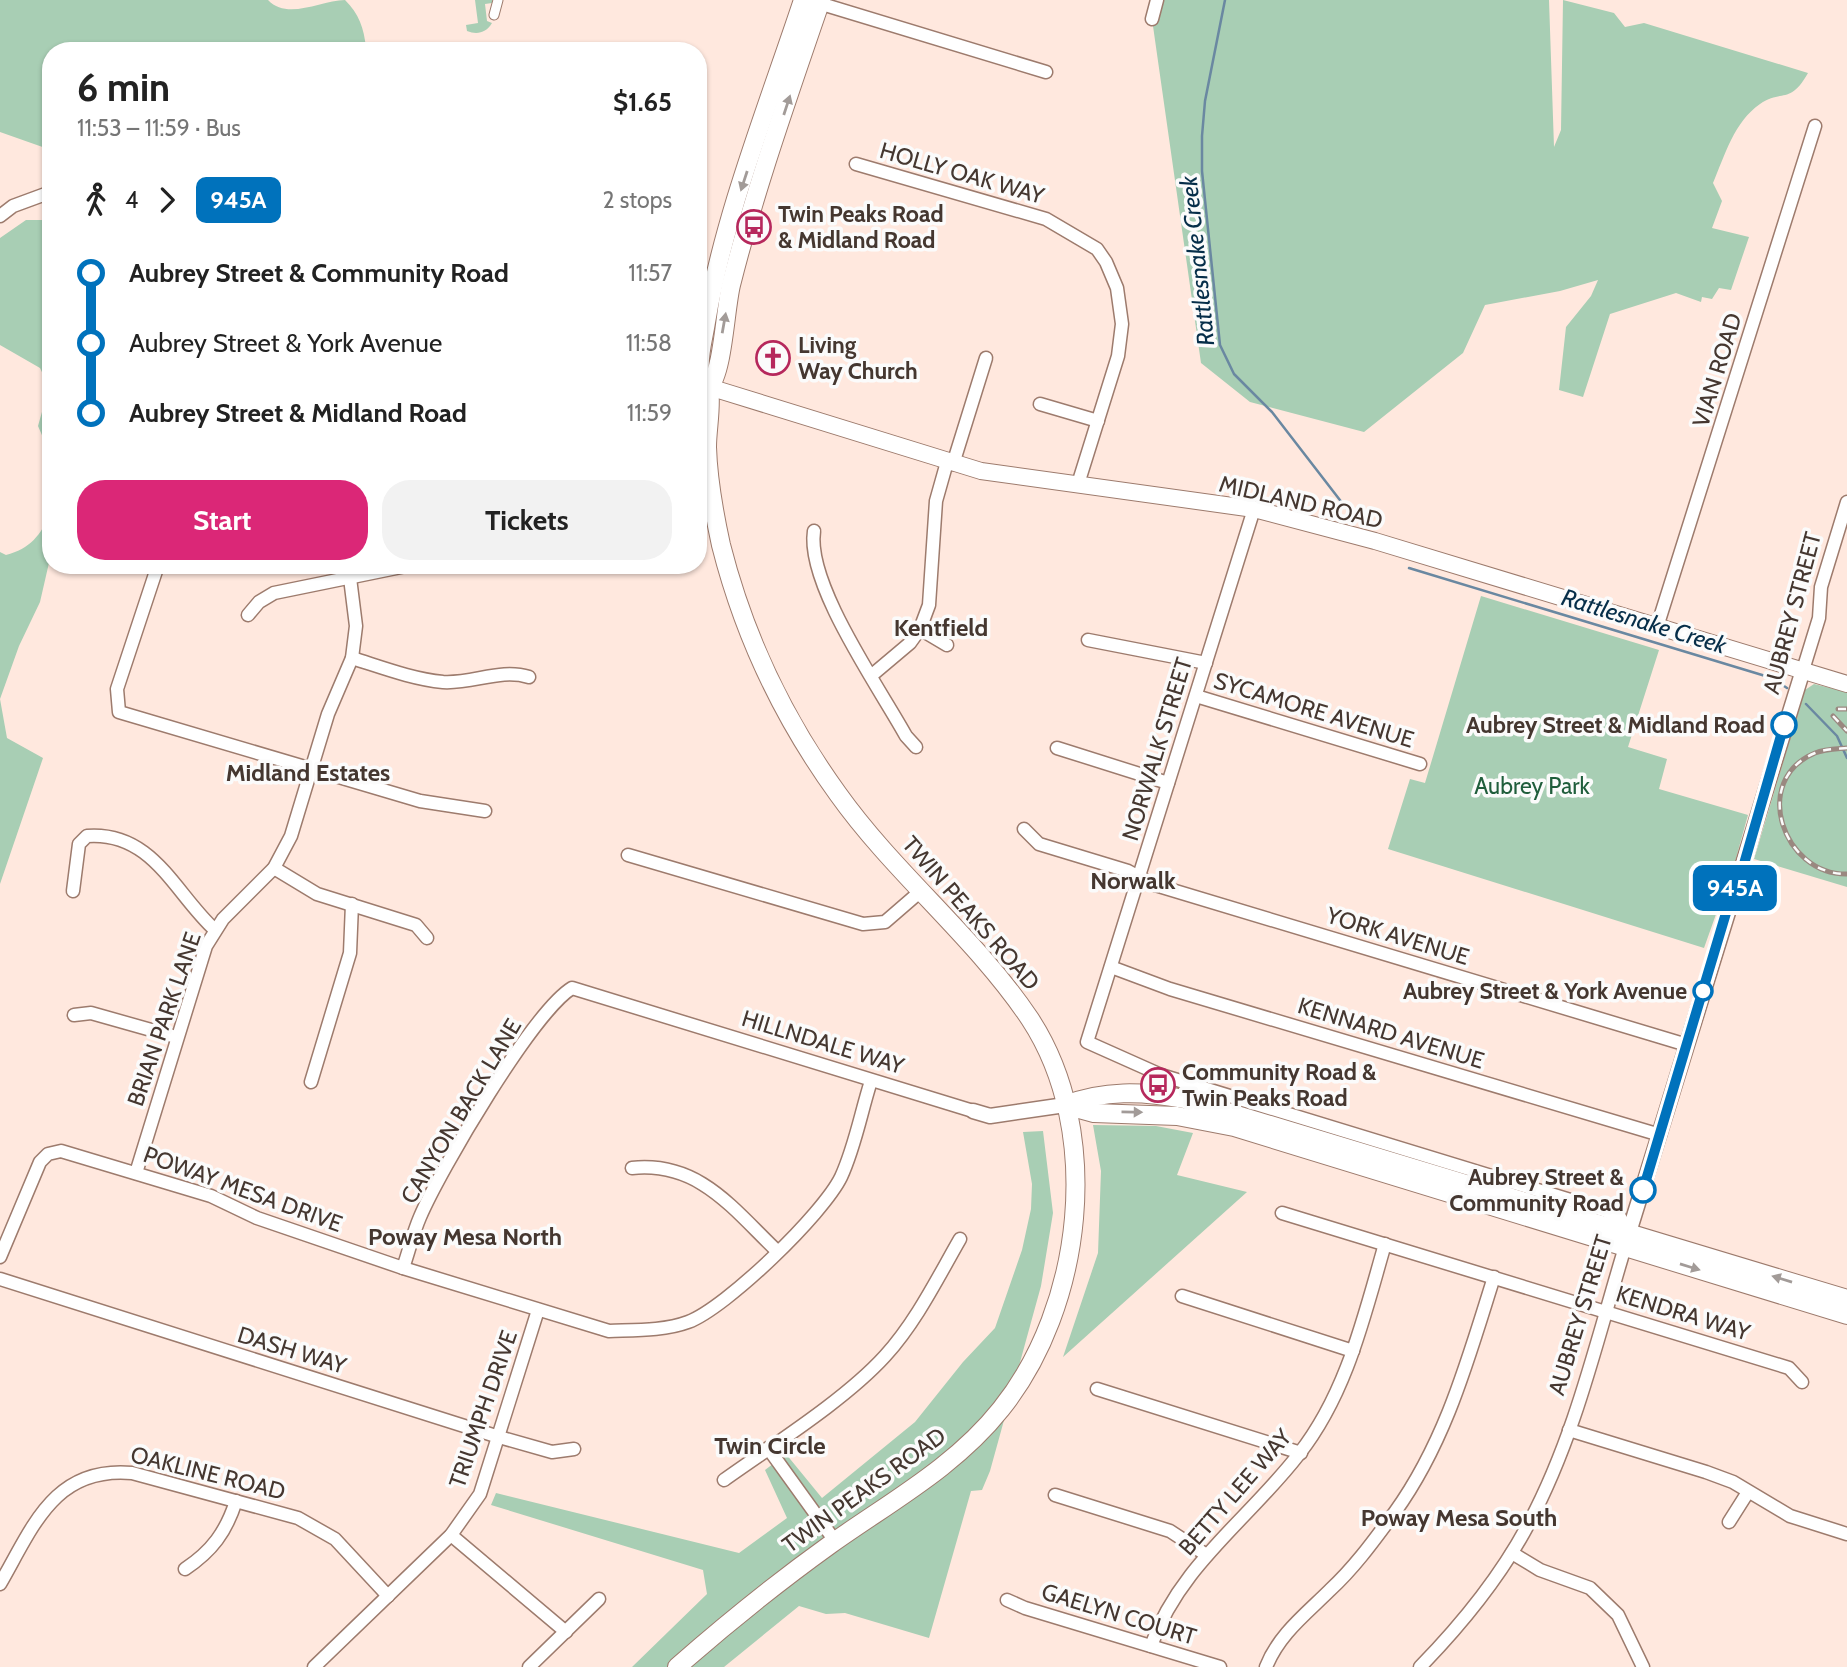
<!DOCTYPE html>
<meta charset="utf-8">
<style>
body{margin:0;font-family:Cabin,sans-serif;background:#f2f2f2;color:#222;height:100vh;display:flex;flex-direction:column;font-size:26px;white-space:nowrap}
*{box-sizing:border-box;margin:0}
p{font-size:23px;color:#767676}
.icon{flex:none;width:38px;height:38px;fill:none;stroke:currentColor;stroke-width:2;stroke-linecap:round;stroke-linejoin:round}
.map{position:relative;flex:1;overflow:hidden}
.side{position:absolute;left:42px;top:42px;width:665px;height:532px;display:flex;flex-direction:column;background:#fff;border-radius:28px;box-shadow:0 2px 5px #0004}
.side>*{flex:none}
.badge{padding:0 14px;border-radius:10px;font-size:24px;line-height:46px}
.map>.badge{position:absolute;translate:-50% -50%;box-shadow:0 0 0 4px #fff}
.legs{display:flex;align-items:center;gap:10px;height:77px;padding:0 35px;font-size:23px}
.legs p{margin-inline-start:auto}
.overview{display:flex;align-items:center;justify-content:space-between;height:119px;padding:0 35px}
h1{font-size:38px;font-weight:700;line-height:52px}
.cta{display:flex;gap:14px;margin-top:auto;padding:14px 35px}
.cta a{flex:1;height:80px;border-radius:28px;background:#db2777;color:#fff;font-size:28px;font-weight:700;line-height:80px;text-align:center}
.cta a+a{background:#f2f2f2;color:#222}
ul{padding:0 35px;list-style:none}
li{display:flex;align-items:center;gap:24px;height:70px;font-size:26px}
li i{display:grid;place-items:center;width:10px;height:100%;margin:0 9px;background:currentColor}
li i::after{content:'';width:18px;height:18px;margin:-9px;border:5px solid;border-radius:50%;background:#fff}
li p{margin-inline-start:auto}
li:first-child i{background:linear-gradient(#0000 50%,currentColor 0)}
li:last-child i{background:linear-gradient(currentColor 50%,#0000 0)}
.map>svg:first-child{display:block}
</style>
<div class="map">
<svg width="1847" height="1667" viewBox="0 0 1847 1667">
<rect width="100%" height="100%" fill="#ffe8de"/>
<g fill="#a8ceb4">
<path d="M 0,0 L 268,0 C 288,21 321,0 345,0 C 359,14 364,28 366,48 L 391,51 L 51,51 L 51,150 L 0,132 Z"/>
<path d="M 475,0 L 492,0 L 492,3 L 485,4 L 487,21 L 492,23 C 486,33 477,35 467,31 L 466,25 L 478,23 Z"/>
<path d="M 1158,0 L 1549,0 L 1554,147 L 1561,130 L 1563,0 L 1614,13 L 1625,27 L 1644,23 L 1808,73 C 1790,105 1782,89 1760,104 C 1734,122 1725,155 1713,183 L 1722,201 L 1712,228 L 1749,237 L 1731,290 L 1719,288 L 1712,299 L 1702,297 L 1701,302 L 1676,293 L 1610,314 L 1583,397 L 1559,390 L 1566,327 L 1591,296 L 1598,280 L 1560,291 L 1485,305 L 1463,353 L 1364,432 L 1250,402 L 1201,363 L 1152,19 Z"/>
<path d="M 26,220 L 51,220 L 51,456 L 38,426 L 49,387 L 40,368 L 0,345 L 0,238 Z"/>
<path d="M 51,512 L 51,554 L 40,602 L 19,646 L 0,699 L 7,738 L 43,758 L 0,884 L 0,552 L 6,555 C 30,549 41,535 51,512 Z"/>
<path d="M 1481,596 L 1659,650 L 1628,747 L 1667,759 L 1659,789 L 1748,815 L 1736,858 L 1704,948 L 1388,849 L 1410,779 L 1425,783 Z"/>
<path d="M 1814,684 L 1847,692 L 1847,887 L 1754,859 L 1805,690 Z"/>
<path d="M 1093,1125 L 1156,1126 L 1193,1133 L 1177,1175 L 1247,1192 L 1063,1357 L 1098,1253 L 1101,1171 Z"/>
<path d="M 1043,1131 L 1053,1213 L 1041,1286 L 990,1471 L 982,1490 L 971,1491 L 929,1638 L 845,1613 L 826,1614 L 799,1606 L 724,1667 L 632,1667 L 707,1594 L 703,1570 L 491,1505 L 496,1493 L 739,1553 L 787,1518 L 765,1470 L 786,1454 L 822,1498 L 915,1422 L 963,1362 L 995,1328 L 1022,1250 L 1031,1209 L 1032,1184 L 1023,1132 Z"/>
</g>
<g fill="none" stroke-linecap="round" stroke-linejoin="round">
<g stroke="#6a88a1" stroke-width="2.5">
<path d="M 1225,0 L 1205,101 L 1202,136 L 1202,171 L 1220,345 L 1234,374 L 1272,412 L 1353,517"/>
<path d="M 1409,568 L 1772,678 L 1787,688"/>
<path d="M 1806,704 L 1837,736 L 1847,758"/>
</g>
<g stroke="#9d7b6d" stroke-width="11">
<path id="pedestrian" d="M 494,15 L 498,0"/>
</g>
<g stroke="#9d7b6d" stroke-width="15">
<g id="minor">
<path d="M 812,1 L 1046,72"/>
<path d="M 1152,19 L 1157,0"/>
<path d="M 856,164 L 1046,219 L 1097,249 L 1106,262 L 1117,288 L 1122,324 L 1118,356 L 1078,484"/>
<path d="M 0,216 L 13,206 L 51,192"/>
<path d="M 1040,404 L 1098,421"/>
<path d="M 953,464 L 986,358"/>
<path d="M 1254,509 L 1087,1042 L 1161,1075 L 1603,1210 L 1620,1217 L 1629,1234"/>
<path d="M 814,531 C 806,584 879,687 906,736 L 916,747"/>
<path d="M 158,565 L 117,689 L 119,712 L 420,801 L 485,811"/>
<path d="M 248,615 L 259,602 L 274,593 L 411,565"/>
<path d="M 1657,627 L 1815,126"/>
<path d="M 920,629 L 947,645"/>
<path d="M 1088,640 L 1206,663"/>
<path d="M 352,658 C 381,667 412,679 443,682 C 473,684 500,668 529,677"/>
<path d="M 1803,670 L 1819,618 L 1821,587 L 1847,502"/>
<path d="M 872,675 L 910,643 L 920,629 L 929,605 L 936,501 L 947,462"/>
<path d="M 1196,696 L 1420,764"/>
<path d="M 1057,748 L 1168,783"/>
<path d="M 1024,829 L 1039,844 L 1128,871 L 1152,884 L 1687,1045"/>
<path d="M 628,855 L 863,924 L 885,922 L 922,890"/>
<path d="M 274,868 L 317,894 L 416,925 L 427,938"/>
<path d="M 73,891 L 79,844 L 87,836 C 153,831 175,894 215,930"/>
<path d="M 1111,967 L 1170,989 L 1660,1135"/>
<path d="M 74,1015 L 91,1013 L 176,1037"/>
<path d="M 311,1082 L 350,953 L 352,904"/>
<path d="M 632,1168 C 699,1161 733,1209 777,1251"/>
<path d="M 136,1173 L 206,946 L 223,919 L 274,868 L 291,836 L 328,714 L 352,658 L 356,626 L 350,578"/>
<path d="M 1282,1213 L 1789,1368 L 1802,1382"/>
<path d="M 0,1257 L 40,1162 L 48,1154 L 61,1151 L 211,1196 L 257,1218 L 403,1268 L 609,1331 C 634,1330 664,1331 688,1322 C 726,1308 823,1214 841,1177 C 855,1147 861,1112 871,1081"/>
<path d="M 403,1268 C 409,1251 413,1233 420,1217 C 440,1170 533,1012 572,988 L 973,1111"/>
<path d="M 0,1279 L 499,1437 L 552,1452 L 574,1449"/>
<path d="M 1182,1296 L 1353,1351"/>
<path d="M 1097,1389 L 1301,1453"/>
<path d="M 1569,1430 L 1706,1472 L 1733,1482 L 1790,1516 L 1847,1534"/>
<path d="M 768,1448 L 835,1541"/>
<path d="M 724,1480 C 773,1445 845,1400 885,1356 C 916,1322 937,1279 960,1239"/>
<path d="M 1055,1495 L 1170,1531 L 1205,1554"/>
<path d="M 1729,1522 L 1748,1492"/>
<path d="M 451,1535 L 566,1632"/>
<path d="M 1512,1553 L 1540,1570 L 1590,1588 L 1618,1615 L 1643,1667"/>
<path d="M 185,1569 C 212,1551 226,1532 236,1501"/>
<path d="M 0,1584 C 33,1527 54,1466 132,1473 L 298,1518 L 335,1539 L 388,1596"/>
<path d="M 1007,1600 L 1025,1608 L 1220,1667"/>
<path d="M 1151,1646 C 1179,1566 1249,1519 1299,1454 C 1347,1393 1364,1316 1385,1244"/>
<path d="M 314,1667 L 451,1535 L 480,1494 L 538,1310"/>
<path d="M 529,1667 L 599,1599"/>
<path d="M 1266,1667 C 1279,1634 1306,1614 1330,1590 C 1355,1567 1375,1539 1395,1512 C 1446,1441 1468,1359 1494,1277"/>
<path d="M 1420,1667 C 1462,1624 1501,1576 1529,1523 C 1575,1437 1597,1339 1625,1247"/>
</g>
</g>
<g stroke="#9d7b6d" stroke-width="17">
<g id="tertiary">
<path d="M 973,1111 L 990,1116 L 1065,1105"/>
<path d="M 1626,1242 L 1803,670"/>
</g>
</g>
<g stroke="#9d7b6d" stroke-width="18">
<path id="secondary" d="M 709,387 L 981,471 L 1254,509 L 1375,541 L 1847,684"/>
</g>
<g stroke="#9d7b6d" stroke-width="20">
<g id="primary">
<path d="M 709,387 C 723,372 725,310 731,285 C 755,189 789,94 821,0"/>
<path d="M 1065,1105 C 1104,1090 1142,1091 1184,1099 L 1847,1299"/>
<path d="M 1065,1105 L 1094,1113 L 1177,1116 L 1234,1127 L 1847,1315"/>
<path d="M 677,1667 C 726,1624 778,1582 831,1544 C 890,1502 955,1467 1001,1409 C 1083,1307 1104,1132 1030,1019 C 975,937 895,874 838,794 C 783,718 744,636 721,545 C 714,513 708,480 707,447 C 707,429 712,406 709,388 C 706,376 702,383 700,371 C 698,356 704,336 706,322 C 724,215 769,103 803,0"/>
</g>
</g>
<use href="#pedestrian" stroke="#fff" stroke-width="9"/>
<use href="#minor" stroke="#fff" stroke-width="12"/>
<use href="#tertiary" stroke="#fff" stroke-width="14"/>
<use href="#secondary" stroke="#fff" stroke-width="16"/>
<use href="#primary" stroke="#fff" stroke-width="18"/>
<g stroke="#9a8880" stroke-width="5">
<g id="rail">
<path d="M 1838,709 L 1847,709"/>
<path d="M 1833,716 L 1847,731"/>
<path d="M 1847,748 C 1836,749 1825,749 1815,753 C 1750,780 1783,875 1847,874"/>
</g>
</g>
<use href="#rail" stroke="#fbfbfb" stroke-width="2.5" stroke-dasharray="8" stroke-linecap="butt"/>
</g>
<defs><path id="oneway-solid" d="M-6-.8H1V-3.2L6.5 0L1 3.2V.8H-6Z" transform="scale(1.75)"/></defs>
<g fill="#a29b98">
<use href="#oneway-solid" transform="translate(787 105) rotate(-72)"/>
<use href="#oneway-solid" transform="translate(744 181) rotate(108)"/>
<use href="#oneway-solid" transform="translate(724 323) rotate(-80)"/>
<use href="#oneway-solid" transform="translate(1132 1112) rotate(1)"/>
<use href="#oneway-solid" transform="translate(1690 1267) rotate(17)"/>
<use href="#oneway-solid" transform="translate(1782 1279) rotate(-163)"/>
</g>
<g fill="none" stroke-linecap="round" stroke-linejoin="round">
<g stroke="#fff" stroke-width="16">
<path id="line-1" d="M 1643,1190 L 1729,903 L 1744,864 L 1784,725"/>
</g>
<use href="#line-1" stroke="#0072bc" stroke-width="10"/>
</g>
<defs>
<g id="bus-ring" transform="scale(1.75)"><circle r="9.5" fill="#fbfbfb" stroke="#b6285c" stroke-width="1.5"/><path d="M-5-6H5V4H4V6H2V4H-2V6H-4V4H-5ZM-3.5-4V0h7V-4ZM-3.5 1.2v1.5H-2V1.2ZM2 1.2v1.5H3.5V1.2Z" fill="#b6285c"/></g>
<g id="church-ring" transform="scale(1.75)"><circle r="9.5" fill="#fbfbfb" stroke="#b6285c" stroke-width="1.5"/><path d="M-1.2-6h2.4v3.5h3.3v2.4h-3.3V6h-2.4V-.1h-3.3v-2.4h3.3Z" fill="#b6285c"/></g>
</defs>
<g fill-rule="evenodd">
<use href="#bus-ring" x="754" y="227"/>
<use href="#church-ring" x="773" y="358"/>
<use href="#bus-ring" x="1158" y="1085"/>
</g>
<g fill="#fff" stroke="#0072bc" stroke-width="3.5">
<circle cx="1784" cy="725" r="12"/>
<circle cx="1703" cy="991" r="9"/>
<circle cx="1643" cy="1190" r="12"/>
</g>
<g text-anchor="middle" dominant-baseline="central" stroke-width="7" stroke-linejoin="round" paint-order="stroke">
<g font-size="23" fill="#453730" stroke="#fbfbfb">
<text transform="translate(962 173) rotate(16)">HOLLY OAK WAY</text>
<text transform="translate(1717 370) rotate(-73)">VIAN ROAD</text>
<text transform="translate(1301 502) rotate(13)">MIDLAND ROAD</text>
<text transform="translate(1792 613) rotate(-75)">AUBREY STREET</text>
<text transform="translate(1314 710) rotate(17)">SYCAMORE AVENUE</text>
<text transform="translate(1157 749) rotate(-73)">NORWALK STREET</text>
<text transform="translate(971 913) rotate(49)">TWIN PEAKS ROAD</text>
<text transform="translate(1398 936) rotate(17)">YORK AVENUE</text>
<text transform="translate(164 1019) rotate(-71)">BRIAN PARK LANE</text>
<text transform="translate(1391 1033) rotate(17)">KENNARD AVENUE</text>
<text transform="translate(823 1042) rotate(17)">HILLNDALE WAY</text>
<text transform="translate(461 1111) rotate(-59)">CANYON BACK LANE</text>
<text transform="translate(243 1189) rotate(20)">POWAY MESA DRIVE</text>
<text transform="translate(1683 1313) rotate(17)">KENDRA WAY</text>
<text transform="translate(1580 1315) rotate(-73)">AUBREY STREET</text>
<text transform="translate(292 1350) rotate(17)">DASH WAY</text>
<text transform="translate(483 1409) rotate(-71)">TRIUMPH DRIVE</text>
<text transform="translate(208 1473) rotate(14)">OAKLINE ROAD</text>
<text transform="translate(864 1490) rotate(-36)">TWIN PEAKS ROAD</text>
<text transform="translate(1235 1492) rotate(-49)">BETTY LEE WAY</text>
<text transform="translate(1119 1614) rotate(17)">GAELYN COURT</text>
</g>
<g font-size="23" font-weight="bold" fill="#453730" stroke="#fbfbfb" text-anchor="start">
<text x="778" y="214">Twin Peaks Road<tspan x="778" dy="26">&amp; Midland Road</tspan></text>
<text x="798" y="345">Living<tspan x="798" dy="26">Way Church</tspan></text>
<text x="1182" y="1072">Community Road &amp;<tspan x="1182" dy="26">Twin Peaks Road</tspan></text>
</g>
<g font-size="23" font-weight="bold" fill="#453730" stroke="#fbfbfb" text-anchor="end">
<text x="1765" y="725">Aubrey Street &amp; Midland Road</text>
<text x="1687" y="991">Aubrey Street &amp; York Avenue</text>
<text x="1624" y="1177">Aubrey Street &amp;<tspan x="1624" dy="26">Community Road</tspan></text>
</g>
<g font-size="23" fill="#205e3c" stroke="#fbfbfb">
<text x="1532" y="786">Aubrey Park</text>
</g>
<g font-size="24" font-style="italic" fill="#062e49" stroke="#fbfbfb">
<text transform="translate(1197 261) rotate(-96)">Rattlesnake Creek</text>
<text transform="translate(1644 621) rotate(17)">Rattlesnake Creek</text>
</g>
<g font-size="24" font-weight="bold" fill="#453730" stroke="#fbfbfb">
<text x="941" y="627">Kentfield</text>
<text x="308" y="772">Midland Estates</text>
<text x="1133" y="880">Norwalk</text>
<text x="465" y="1236">Poway Mesa North</text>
<text x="770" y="1445">Twin Circle</text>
<text x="1459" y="1517">Poway Mesa South</text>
</g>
</g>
</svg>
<b class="badge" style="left:1735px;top:888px;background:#0072bc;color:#fff">945A</b>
<section class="side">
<div class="overview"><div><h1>6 min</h1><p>11:53 – 11:59 · Bus</p></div><b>$1.65</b></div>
<div class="legs"><svg class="icon" aria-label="walk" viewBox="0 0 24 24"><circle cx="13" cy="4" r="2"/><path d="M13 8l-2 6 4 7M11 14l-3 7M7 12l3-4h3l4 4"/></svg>4<svg class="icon" aria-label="forward" viewBox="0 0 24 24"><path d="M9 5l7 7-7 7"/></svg><b class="badge" style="background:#0072bc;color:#fff">945A</b><p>2 stops</p></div>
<ul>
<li><i style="color:#0072bc"></i><b>Aubrey Street &amp; Community Road</b><p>11:57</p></li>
<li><i style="color:#0072bc"></i><span>Aubrey Street &amp; York Avenue</span><p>11:58</p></li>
<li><i style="color:#0072bc"></i><b>Aubrey Street &amp; Midland Road</b><p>11:59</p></li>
</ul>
<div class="cta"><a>Start</a><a>Tickets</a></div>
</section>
</div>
